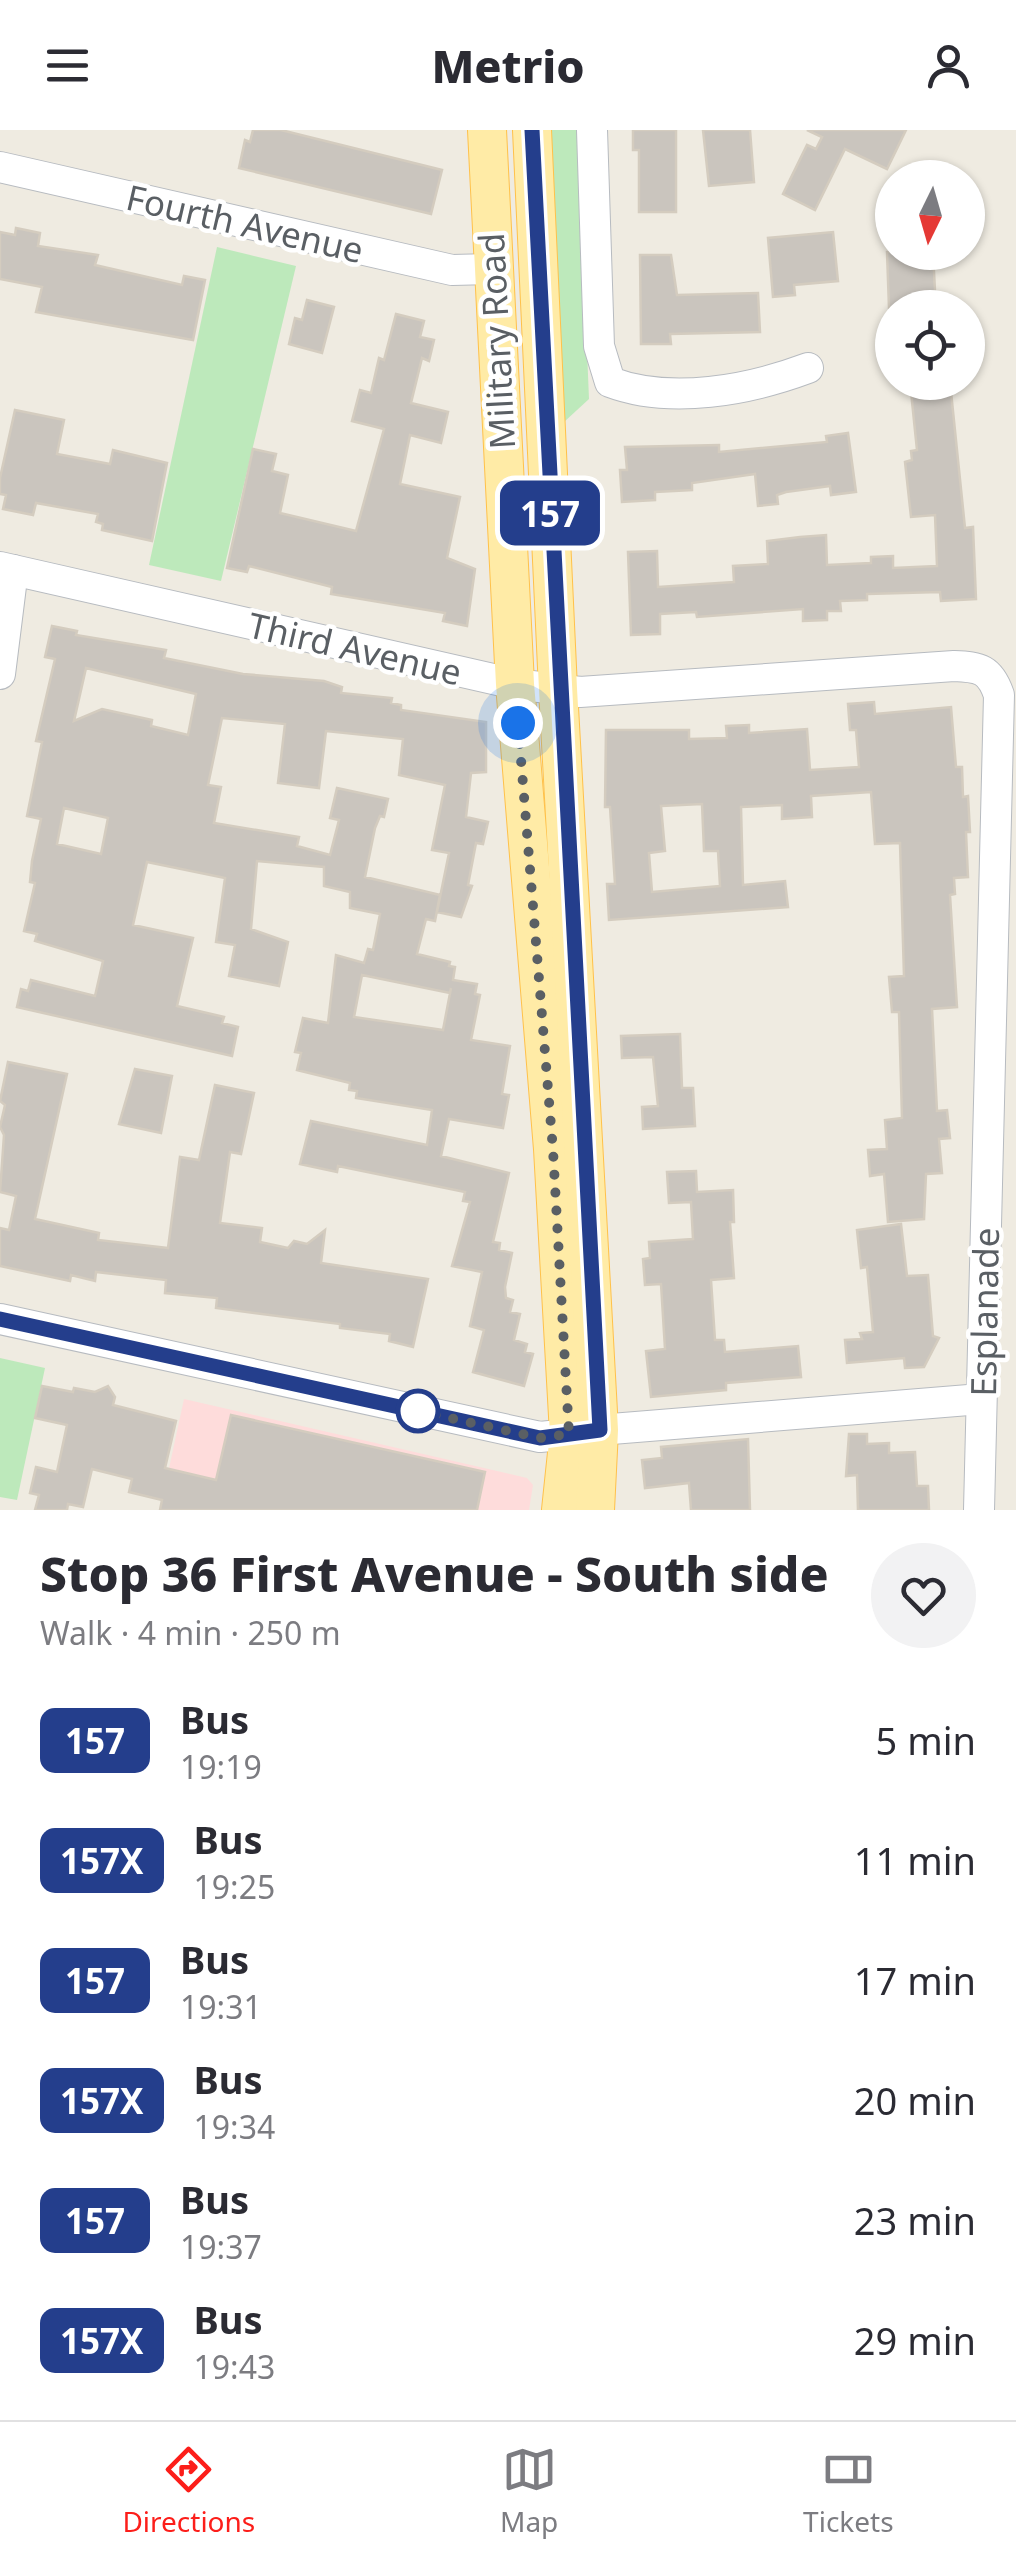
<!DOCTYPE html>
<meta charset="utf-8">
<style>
body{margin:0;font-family:"Noto Sans",sans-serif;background:#f2f2f3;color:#2b2b33;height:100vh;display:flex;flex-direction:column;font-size:38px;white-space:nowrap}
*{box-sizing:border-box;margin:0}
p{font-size:32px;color:#7c7c81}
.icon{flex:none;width:55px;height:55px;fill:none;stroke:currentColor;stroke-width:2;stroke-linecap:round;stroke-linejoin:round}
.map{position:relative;height:1380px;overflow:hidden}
.sheet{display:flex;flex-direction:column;background:#fff;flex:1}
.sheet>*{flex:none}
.badge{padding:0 20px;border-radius:15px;font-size:35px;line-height:65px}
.needle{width:65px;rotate:185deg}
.controls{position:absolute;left:875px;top:30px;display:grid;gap:20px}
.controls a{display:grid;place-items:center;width:110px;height:110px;border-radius:50%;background:#fff;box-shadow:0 2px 8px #0004;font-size:50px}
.you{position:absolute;width:50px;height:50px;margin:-25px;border:8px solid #fff;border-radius:50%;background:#1a73e8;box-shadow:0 0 0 15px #1a73e833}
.map>.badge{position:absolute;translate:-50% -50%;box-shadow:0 0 0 5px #fff}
.round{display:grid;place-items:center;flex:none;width:105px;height:105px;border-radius:52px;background:#f2f2f3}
.head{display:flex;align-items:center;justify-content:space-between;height:170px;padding:0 40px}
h1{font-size:48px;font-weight:800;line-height:75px}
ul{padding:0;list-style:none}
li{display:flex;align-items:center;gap:30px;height:120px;padding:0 40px}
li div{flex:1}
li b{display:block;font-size:38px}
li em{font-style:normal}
li .badge{min-width:110px;font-weight:700;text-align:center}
header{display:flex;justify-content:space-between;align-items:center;height:130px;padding:0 40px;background:#fff;font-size:45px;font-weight:800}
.dock{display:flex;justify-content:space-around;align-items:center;height:140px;border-top:2px solid #e1e1e2;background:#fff;font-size:28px;color:#7c7c81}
.dock a{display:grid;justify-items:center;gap:5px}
.dock .active{color:#fc1e1a}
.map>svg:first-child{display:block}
</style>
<header><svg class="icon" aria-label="menu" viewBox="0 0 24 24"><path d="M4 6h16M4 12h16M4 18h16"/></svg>Metrio<svg class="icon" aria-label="person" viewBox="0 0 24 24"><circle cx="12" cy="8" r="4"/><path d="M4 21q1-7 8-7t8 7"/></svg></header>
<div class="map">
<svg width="1016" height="1380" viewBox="0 0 1016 1380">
<rect width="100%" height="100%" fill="#efebe1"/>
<path fill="#fedcdb" d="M 184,1269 L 527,1348 L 533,1355 L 529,1380 L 160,1380 Z"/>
<g fill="#bde9bb">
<path d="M 551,0 L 578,0 L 589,269 L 564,292 Z"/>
<path d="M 217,117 L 296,136 L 221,451 L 149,435 Z"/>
<path d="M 0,1228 L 45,1238 L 17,1370 L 0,1367 Z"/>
</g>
<g fill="#cac5be" stroke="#d4ccbf" stroke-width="2.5" fill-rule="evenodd">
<path d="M 253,0 L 281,0 L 442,40 L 431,84 L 239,38 L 245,10 L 250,12 Z"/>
<path d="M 633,0 L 676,0 L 676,82 L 639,82 L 639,20 L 633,20 Z"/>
<path d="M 703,0 L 750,0 L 754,52 L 709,56 Z"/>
<path d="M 807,0 L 906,0 L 887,39 L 845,19 L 815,80 L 783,64 L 807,15 L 816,19 L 822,7 Z"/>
<path d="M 16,98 L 40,103 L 38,116 L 98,125 L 95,135 L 182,155 L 184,146 L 205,150 L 193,210 L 36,182 L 42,157 L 0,149 L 0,102 L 15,105 Z"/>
<path d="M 833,102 L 838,151 L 794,155 L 795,165 L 773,167 L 768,108 Z"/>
<path d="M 887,122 L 933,122 L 935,161 L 923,162 L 924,177 L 889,178 Z"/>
<path d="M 640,125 L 671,125 L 677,165 L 758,163 L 760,202 L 670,204 L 671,214 L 641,214 Z"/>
<path d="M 307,170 L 334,177 L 322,223 L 289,214 L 295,188 L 302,190 Z"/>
<path d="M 396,184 L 424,191 L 420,207 L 434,210 L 429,231 L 422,228 L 411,273 L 448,282 L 441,313 L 410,305 L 400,354 L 460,367 L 447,428 L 475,439 L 467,496 L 443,491 L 445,483 L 331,464 L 332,457 L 249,436 L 247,442 L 227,438 L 253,319 L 276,324 L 272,341 L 288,345 L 280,383 L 356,401 L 384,299 L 352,291 L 360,260 L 371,263 L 379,228 L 384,230 Z"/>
<path d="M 910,252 L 950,252 L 965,398 L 973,397 L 976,469 L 941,471 L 940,462 L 867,464 L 867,470 L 840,471 L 841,481 L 827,481 L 827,490 L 803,491 L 803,479 L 697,487 L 696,482 L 660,484 L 660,504 L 631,505 L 628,422 L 657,421 L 658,457 L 734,452 L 733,436 L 768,434 L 767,411 L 800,407 L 826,405 L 827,435 L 871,433 L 871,427 L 893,426 L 893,438 L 937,436 L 935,385 L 911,387 L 905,332 L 912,330 L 911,321 L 917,320 Z"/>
<path d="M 15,280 L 64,290 L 57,324 L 110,334 L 113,320 L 167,333 L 152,411 L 102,400 L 103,394 L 96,392 L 98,384 L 36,373 L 33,385 L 3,379 L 6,365 L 0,364 L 0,348 Z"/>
<path d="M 848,303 L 856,362 L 831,365 L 830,356 L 786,362 L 777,365 L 778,374 L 758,376 L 755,344 L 692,353 L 692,360 L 655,362 L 655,370 L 622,372 L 620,340 L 627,340 L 625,317 L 719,315 L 719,322 L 827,312 L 826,306 Z"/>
<path d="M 52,496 L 77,501 L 76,505 L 166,520 L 164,528 L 243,544 L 324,551 L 342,557 L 341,563 L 392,568 L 391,573 L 401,575 L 401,580 L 486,592 L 486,642 L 471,643 L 466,687 L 488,692 L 483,714 L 476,713 L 468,755 L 472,756 L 461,787 L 437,782 L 449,723 L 432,720 L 445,655 L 399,645 L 403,609 L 326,601 L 319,658 L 278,653 L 285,594 L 222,588 L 208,655 L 221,657 L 214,693 L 299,707 L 297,716 L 330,725 L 339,690 L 330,688 L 337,658 L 388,669 L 384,687 L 380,686 L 375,698 L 365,747 L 440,765 L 435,791 L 426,789 L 417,824 L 450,832 L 449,836 L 455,837 L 453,850 L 477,854 L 475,864 L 480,865 L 471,910 L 510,916 L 502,964 L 509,965 L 503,998 L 449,989 L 441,1026 L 509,1043 L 493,1112 L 500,1113 L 499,1120 L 512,1123 L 505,1157 L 506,1168 L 513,1170 L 510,1182 L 520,1184 L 514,1210 L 527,1214 L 525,1222 L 533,1224 L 524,1256 L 473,1242 L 484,1200 L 470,1196 L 482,1142 L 452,1136 L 470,1072 L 463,1071 L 465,1062 L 338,1036 L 337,1042 L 300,1034 L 311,991 L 427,1015 L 432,980 L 356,968 L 357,961 L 349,960 L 350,953 L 297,940 L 301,923 L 295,922 L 303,888 L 328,893 L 336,825 L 364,833 L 368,819 L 373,820 L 380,784 L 350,778 L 350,762 L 324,756 L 324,737 L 257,731 L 251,799 L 288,812 L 279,856 L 229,846 L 235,815 L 216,812 L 225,748 L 147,732 L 133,795 L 193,808 L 177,876 L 224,887 L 222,893 L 238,897 L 232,926 L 17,877 L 21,859 L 28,861 L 31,850 L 95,866 L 103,831 L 35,811 L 37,804 L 24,801 L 35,753 L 30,752 L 32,731 L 41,689 L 27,686 L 42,612 L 36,611 L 55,529 L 45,527 ZM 86,538 L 196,564 L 188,605 L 151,596 L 152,590 L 102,579 L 74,591 ZM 64,678 L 108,688 L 101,724 L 57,714 ZM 362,845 L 450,863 L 451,858 L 443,900 L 354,887 Z"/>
<path d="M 874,572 L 875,584 L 951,577 L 956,637 L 962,637 L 963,667 L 968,666 L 970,702 L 966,702 L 968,747 L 954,748 L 955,764 L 950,765 L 957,877 L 932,879 L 937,981 L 947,980 L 950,1008 L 939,1009 L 942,1043 L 926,1044 L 924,1089 L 888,1092 L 884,1044 L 870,1046 L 868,1020 L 887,1019 L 885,990 L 902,988 L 899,882 L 892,882 L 889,847 L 904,846 L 900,713 L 875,714 L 871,662 L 811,666 L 812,687 L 782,689 L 782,675 L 741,677 L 743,755 L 785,751 L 788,777 L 609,790 L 607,754 L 615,754 L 610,677 L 605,677 L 606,600 L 689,600 L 689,609 L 727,608 L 726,596 L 749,595 L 749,603 L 807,599 L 810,640 L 859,637 L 856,600 L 850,600 L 848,574 ZM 702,674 L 704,721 L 718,721 L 720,756 L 652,762 L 649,723 L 665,721 L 661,676 Z"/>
<path d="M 680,904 L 682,958 L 693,958 L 695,996 L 643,999 L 642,977 L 658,976 L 653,927 L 622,928 L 621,906 Z"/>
<path d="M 8,932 L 67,944 L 35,1089 L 99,1103 L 98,1110 L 168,1118 L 180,1027 L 199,1030 L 215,955 L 254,963 L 241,1024 L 230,1022 L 220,1093 L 262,1098 L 260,1112 L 288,1118 L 294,1111 L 307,1114 L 325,1100 L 321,1133 L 428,1149 L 413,1217 L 389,1211 L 390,1204 L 340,1198 L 340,1194 L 216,1178 L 217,1168 L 165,1163 L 166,1150 L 96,1142 L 95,1151 L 71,1145 L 70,1151 L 0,1136 L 0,1098 L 9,1100 L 16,1066 L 0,1062 L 4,1005 L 0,997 L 5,975 L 0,971 Z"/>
<path d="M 135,939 L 172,946 L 161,1003 L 119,994 Z"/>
<path d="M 696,1041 L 697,1062 L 733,1060 L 734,1092 L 730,1092 L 734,1148 L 711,1150 L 715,1210 L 724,1210 L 725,1222 L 798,1216 L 801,1247 L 726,1253 L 726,1260 L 651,1267 L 646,1221 L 665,1219 L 661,1154 L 645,1155 L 643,1129 L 650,1128 L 649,1112 L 693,1109 L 691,1072 L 669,1073 L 667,1042 Z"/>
<path d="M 901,1094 L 907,1146 L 928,1145 L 933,1206 L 939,1208 L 924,1237 L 905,1238 L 904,1228 L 847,1233 L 845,1210 L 862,1209 L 860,1203 L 873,1202 L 867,1137 L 861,1138 L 857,1100 Z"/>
<path d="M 42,1256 L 73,1262 L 74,1258 L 95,1262 L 108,1256 L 115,1267 L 113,1275 L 176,1291 L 165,1338 L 216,1350 L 231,1285 L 485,1342 L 477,1380 L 160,1380 L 162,1370 L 129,1362 L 132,1349 L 92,1339 L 83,1377 L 68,1374 L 67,1380 L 35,1380 L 39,1365 L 30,1363 L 36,1337 L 57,1342 L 67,1295 L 35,1288 Z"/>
<path d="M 849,1304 L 867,1304 L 867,1314 L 889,1313 L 889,1323 L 915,1322 L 917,1356 L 928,1356 L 929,1380 L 858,1380 L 857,1345 L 846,1346 Z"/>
<path d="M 748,1309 L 750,1380 L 691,1380 L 689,1353 L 645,1358 L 642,1330 L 662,1328 L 661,1317 Z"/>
</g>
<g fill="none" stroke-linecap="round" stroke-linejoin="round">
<g stroke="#b7bbc0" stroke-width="32">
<g id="minor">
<path d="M 592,0 L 599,216 L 610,252 C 671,275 749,260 808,238"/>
<path d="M 0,37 L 452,140 L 491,139"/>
<path d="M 0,437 L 515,554 L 580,562 L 954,536 C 980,537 990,539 999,565 L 979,1380"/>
<path d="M 0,544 L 13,440"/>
<path d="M 0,1189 L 540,1307 L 569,1304"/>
<path d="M 599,1300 L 981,1269"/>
</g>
</g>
<g stroke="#ffc14a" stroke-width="40">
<g id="major">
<path d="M 487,0 L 515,554 L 553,1019 L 569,1304 L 561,1380"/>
<path d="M 532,0 L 558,559 L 599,1300 L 595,1380"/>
</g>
</g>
<use href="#minor" stroke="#fff" stroke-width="30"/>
<use href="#major" stroke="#ffeba6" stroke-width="38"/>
</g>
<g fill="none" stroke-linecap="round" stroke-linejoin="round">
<g stroke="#fff" stroke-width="22">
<path id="line" d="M 0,1189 L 540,1308 L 600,1300 L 532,0"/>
</g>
<use href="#line" stroke="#243e8c" stroke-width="15"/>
<path stroke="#5a5f64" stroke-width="10" stroke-dasharray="0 18" d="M 418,1281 L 540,1308 L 569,1304 L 553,1020 L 518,593"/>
</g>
<circle fill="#fff" stroke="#243e8c" stroke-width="5" cx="418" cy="1281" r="20"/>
<g text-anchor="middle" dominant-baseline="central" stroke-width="9" stroke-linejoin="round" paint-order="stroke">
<g font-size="35" fill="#5a5f64" stroke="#fff">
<text transform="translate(245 93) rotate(13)">Fourth Avenue</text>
<text transform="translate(496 211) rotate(-93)">Military Road</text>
<text transform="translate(355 518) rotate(13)">Third Avenue</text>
<text transform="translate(984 1182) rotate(-89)">Esplanade</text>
</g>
</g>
</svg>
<div class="controls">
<a><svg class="needle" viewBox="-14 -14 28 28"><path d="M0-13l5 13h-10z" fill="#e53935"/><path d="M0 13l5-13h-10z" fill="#7c7c81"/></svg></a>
<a><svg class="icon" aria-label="locate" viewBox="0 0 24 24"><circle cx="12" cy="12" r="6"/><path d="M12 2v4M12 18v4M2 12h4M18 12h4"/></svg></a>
</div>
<div class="you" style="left:518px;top:593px"></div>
<b class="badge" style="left:550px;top:383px;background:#243e8c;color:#fff">157</b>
</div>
<section class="sheet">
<div class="head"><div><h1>Stop 36 First Avenue - South side</h1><p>Walk · 4 min · 250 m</p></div><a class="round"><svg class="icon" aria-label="heart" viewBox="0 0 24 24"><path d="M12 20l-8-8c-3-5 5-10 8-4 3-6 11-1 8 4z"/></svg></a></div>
<ul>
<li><span class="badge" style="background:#243e8c;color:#fff">157</span><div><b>Bus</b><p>19:19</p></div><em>5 min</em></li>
<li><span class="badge" style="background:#243e8c;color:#fff">157X</span><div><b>Bus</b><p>19:25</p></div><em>11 min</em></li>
<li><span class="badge" style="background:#243e8c;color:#fff">157</span><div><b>Bus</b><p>19:31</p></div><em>17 min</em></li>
<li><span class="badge" style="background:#243e8c;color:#fff">157X</span><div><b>Bus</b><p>19:34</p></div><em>20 min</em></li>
<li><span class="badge" style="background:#243e8c;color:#fff">157</span><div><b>Bus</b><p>19:37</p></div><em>23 min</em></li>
<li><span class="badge" style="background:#243e8c;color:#fff">157X</span><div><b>Bus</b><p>19:43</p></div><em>29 min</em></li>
</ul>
</section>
<nav class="dock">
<a class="active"><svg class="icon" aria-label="directions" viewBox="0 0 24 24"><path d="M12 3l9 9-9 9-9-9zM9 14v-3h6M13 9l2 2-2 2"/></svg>Directions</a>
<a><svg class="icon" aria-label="map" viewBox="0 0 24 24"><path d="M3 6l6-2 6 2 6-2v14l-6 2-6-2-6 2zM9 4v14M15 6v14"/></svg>Map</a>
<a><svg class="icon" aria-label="tickets" viewBox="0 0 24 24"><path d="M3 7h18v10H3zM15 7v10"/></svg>Tickets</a>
</nav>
